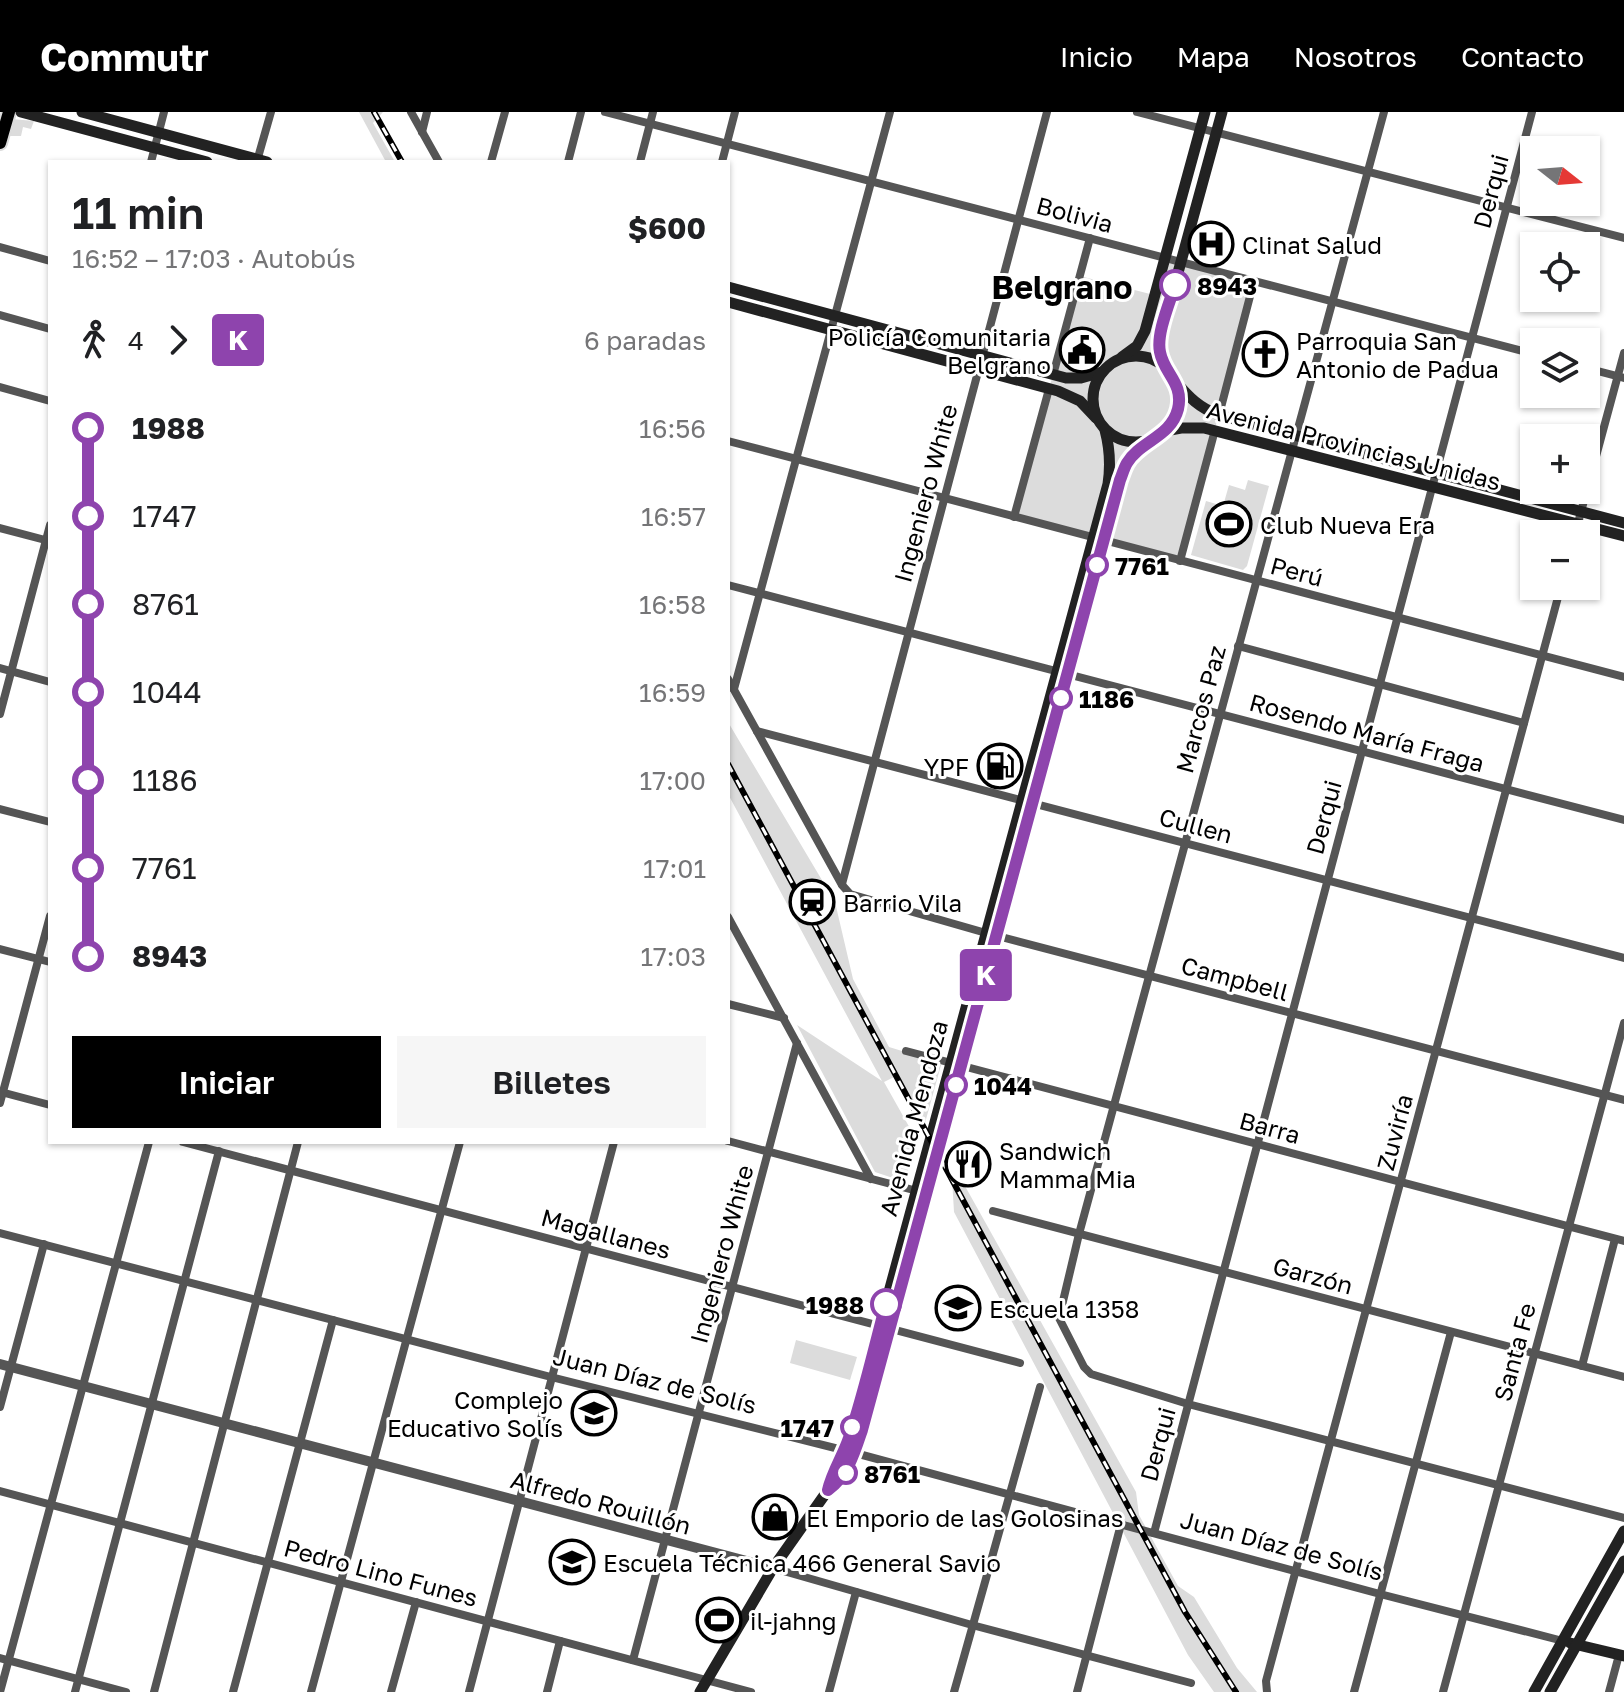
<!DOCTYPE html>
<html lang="es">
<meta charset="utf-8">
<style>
body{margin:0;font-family:"Golos Text",sans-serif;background:#f6f6f6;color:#202124;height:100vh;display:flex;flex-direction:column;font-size:30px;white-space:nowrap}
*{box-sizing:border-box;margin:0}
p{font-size:26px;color:#757577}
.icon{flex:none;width:44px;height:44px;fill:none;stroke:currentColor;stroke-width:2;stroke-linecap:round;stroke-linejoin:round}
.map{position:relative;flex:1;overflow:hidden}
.details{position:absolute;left:48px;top:48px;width:682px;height:984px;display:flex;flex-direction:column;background:#fff;border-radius:0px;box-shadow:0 2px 6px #0004}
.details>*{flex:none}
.badge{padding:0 16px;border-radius:6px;font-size:28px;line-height:52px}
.needle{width:52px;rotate:107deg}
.tools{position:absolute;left:1520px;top:24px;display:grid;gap:16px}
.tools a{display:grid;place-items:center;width:80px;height:80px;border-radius:0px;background:#fff;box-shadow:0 2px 6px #0004;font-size:40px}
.map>.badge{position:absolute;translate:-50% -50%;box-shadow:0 0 0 4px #fff}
.legs{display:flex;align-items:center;gap:12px;height:88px;padding:0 24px;font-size:26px}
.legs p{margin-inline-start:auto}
.summary{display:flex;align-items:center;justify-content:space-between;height:136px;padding:0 24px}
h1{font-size:44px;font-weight:600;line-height:60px}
.primary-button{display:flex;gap:16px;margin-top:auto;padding:16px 24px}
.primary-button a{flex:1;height:92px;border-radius:0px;background:#000;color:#fff;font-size:32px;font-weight:600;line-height:92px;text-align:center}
.primary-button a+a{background:#f6f6f6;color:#202124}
ul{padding:0 24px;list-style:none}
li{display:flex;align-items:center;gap:28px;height:88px;font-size:30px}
li i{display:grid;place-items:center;width:12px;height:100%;margin:0 10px;background:currentColor}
li i::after{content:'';width:20px;height:20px;margin:-10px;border:6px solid;border-radius:50%;background:#fff}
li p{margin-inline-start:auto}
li:first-child i{background:linear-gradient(#0000 50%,currentColor 0)}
li:last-child i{background:linear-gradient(currentColor 50%,#0000 0)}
header{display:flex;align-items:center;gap:48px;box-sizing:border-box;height:112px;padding:0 40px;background:#000;color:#fff}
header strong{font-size:38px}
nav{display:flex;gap:44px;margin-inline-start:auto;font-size:28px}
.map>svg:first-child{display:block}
</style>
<header>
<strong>Commutr</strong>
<nav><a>Inicio</a><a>Mapa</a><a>Nosotros</a><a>Contacto</a></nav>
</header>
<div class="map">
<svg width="1624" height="1580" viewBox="0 0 1624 1580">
<rect width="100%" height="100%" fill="#fff"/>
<g fill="#dcdcdc">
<path d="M 359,0 L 383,0 L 373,11 L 395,50 L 386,50 Z"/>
<path d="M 12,7 L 34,9 L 31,17 L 23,15 L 21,24 L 7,24 Z"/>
<path d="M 1165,146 L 1254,169 L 1180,449 L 1014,405 L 1080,164 L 1154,183 Z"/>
<path d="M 1248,368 L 1269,374 L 1247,454 L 1243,458 L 1191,443 L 1206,389 L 1223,394 L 1229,373 L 1245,378 Z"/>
<path d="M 728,610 L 835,790 L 853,867 L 889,935 L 938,950 L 941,953 L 925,1011 L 898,963 L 884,970 L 916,1027 L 907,1063 L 899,1068 L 875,1060 L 797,913 L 882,969 L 728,682 Z"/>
<path d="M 951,1049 L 1136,1380 L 1139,1403 L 1178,1474 L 1194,1485 L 1237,1556 L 1257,1580 L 1214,1580 L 1188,1543 L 954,1100 Z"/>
<path d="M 796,1228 L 857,1245 L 850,1268 L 790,1251 Z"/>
</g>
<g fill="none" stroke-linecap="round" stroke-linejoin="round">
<g stroke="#dbdbdb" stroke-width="16">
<path id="primary" d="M 0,31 L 9,0"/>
</g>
<g stroke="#555" stroke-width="8">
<path d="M 411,0 L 439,50"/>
<path d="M 605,0 L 1534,242"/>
<path d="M 1137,0 L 1624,126"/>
<path d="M 1384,0 L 1079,1122 L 1059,1206 L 1084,1255 L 1091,1262 L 1188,1292 L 1624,1406"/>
<path d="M 422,20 L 427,0"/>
<path d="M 257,49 L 271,0"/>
<path d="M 151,50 L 164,0"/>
<path d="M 491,50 L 505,0"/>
<path d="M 568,50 L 581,0"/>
<path d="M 640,50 L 653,0"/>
<path d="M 722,50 L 735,0"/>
<path d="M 0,135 L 50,149"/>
<path d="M 0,203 L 50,217"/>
<path d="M 1586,256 L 1624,266"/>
<path d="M 1053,263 L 1090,126"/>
<path d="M 0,275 L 50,289"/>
<path d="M 1219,303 L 1254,169"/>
<path d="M 728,329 L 1624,565"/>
<path d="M 1014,405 L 1049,277"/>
<path d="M 0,416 L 49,429"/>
<path d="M 1575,422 L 1624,241"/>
<path d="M 1180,449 L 1215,318"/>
<path d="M 728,473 L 1624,708"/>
<path d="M 1238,534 L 1524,611"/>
<path d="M 0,556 L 50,570"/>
<path d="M 728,567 L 842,773 L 850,782 L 986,821 L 1624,988"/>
<path d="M 734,577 L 890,0"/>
<path d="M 0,602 L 50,413"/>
<path d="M 757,619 L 1624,846"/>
<path d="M 0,697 L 50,710"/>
<path d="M 842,772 L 1047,0"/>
<path d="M 728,805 L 871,1067"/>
<path d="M 0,837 L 50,850"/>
<path d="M 728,892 L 784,906"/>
<path d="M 906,939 L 1624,1129"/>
<path d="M 1,980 L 50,993"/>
<path d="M 0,991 L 50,804"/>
<path d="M 728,1029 L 921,1080"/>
<path d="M 183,1030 L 1020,1251"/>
<path d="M 993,1099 L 1624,1265"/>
<path d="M 0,1121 L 551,1265 L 855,1341 L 1380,1482 L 1563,1529"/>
<path d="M 1582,1254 L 1615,1127"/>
<path d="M 0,1295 L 44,1132"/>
<path d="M 0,1379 L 751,1580"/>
<path d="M 1154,1421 L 1532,0"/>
<path d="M 773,1456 L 972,1513 L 1191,1571"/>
<path d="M 0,1546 L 126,1580"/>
<path d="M 633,1548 L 797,931"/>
<path d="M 0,1580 L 149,1030"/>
<path d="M 75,1580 L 219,1039"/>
<path d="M 154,1580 L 298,1030"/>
<path d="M 233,1580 L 333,1208"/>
<path d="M 311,1580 L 460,1030"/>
<path d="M 391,1580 L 416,1490"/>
<path d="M 469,1580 L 614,1030"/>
<path d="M 547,1580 L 560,1529"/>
<path d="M 829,1580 L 856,1480"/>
<path d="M 954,1580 L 1040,1275"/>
<path d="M 1077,1580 L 1121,1412"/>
<path d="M 1267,1580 L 1266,1569 L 1561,474"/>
<path d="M 1354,1580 L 1451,1220"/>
<path d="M 1443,1580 L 1624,911"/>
<path d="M 1609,1580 L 1619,1543"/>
</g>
<path stroke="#555" stroke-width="10" d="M 0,1252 L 773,1456"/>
<g stroke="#222" stroke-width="11">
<path d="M 21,0 L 207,50"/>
<path d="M 82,0 L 267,50"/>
<path d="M 728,175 L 1066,266 L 1081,266 L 1102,260"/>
<path d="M 728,190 L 1058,279 L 1080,289 L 1096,306"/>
<circle cx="1136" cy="287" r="43"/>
<path d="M 1122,245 L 1137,234 L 1145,219 L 1205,0"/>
<path d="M 1165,255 L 1160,240 L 1159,230 L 1222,0"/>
<path d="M 1176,270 C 1189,285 1199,296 1219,303 L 1624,411"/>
<path d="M 1165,319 L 1181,316 L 1204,316 L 1624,424"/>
<path d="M 828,1378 C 834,1354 847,1333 854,1309 L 1108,372 C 1111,352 1110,337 1105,318"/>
<path d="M 1570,1531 L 1624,1544"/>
<path d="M 700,1580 L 773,1456 L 828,1378 C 849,1362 854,1343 862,1318 L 1120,368 L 1128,349 L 1156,326"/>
<path d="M 1534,1580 L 1624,1419"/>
<path d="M 1550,1580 L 1624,1449"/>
</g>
<use href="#primary" stroke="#000" stroke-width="12"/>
<g stroke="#000" stroke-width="6">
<g id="rail">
<path d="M 374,0 L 402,50"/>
<path d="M 728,652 L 1185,1500 L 1236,1580"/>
</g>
</g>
<use href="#rail" stroke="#fff" stroke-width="3" stroke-dasharray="9" stroke-linecap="butt"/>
</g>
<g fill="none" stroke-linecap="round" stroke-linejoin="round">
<g stroke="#fff" stroke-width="18">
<path id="line-1" d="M 886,1192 C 874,1236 864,1282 849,1326 C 843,1344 832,1360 828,1378 C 848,1363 854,1342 862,1318 L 1120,368 C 1122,363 1124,356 1127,351 C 1140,329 1171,325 1178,297 C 1184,271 1164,262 1160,240 C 1156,222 1170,190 1175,173"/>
</g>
<use href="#line-1" stroke="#8e44ad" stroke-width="12"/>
</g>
<defs>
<g id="hospital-ring" transform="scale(2.3)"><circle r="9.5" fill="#fff" stroke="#000" stroke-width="1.5"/><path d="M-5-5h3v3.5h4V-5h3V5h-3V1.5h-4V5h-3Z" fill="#000"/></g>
<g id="civic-ring" transform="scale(2.3)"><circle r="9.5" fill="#fff" stroke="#000" stroke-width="1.5"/><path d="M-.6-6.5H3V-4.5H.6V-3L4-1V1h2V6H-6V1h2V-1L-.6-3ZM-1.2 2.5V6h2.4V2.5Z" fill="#000"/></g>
<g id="church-ring" transform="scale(2.3)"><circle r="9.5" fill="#fff" stroke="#000" stroke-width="1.5"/><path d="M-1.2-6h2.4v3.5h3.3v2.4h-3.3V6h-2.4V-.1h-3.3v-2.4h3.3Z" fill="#000"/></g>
<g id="stadium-ring" transform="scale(2.3)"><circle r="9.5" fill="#fff" stroke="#000" stroke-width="1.5"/><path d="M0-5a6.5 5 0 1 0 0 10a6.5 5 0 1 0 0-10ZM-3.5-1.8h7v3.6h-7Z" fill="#000"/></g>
<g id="fuel-ring" transform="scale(2.3)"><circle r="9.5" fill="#fff" stroke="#000" stroke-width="1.5"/><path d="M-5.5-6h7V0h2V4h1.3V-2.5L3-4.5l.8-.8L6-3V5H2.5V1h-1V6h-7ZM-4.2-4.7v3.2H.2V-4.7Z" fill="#000"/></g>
<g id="station-ring" transform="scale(2.3)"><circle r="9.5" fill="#fff" stroke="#000" stroke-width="1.5"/><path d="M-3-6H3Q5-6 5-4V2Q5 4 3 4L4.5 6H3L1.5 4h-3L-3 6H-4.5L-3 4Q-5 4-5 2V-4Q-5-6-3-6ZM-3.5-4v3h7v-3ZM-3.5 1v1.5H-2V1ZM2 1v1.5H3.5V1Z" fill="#000"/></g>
<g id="restaurant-ring" transform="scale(2.3)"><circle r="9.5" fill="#fff" stroke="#000" stroke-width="1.5"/><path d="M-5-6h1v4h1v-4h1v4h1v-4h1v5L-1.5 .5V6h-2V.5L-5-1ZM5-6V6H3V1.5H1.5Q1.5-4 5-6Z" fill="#000"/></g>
<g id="school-ring" transform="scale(2.3)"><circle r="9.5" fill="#fff" stroke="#000" stroke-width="1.5"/><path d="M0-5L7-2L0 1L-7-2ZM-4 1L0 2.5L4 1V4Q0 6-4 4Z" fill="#000"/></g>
<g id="shop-ring" transform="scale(2.3)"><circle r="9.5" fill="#fff" stroke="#000" stroke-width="1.5"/><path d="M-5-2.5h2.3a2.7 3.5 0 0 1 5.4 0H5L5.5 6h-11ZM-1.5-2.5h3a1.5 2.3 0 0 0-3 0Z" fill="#000"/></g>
</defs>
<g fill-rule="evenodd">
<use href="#hospital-ring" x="1211" y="132"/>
<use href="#civic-ring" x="1082" y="238"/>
<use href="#church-ring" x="1265" y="242"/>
<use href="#stadium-ring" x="1229" y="412"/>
<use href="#fuel-ring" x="1000" y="654"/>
<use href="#station-ring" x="812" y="790"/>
<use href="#restaurant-ring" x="968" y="1052"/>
<use href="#school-ring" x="958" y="1196"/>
<use href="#school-ring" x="594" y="1301"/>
<use href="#shop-ring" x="775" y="1405"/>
<use href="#school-ring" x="572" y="1450"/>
<use href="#stadium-ring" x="719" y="1508"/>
</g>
<g fill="#fff" stroke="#8e44ad" stroke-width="4">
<circle cx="1175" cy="173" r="14"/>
<circle cx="1097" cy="453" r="10"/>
<circle cx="1061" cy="586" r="10"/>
<circle cx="956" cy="973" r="10"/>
<circle cx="886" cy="1192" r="14"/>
<circle cx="852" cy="1315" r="10"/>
<circle cx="846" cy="1361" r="10"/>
</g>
<g text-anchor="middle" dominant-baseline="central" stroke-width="6" stroke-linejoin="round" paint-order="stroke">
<g font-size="24" fill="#000" stroke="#fff">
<text transform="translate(1490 79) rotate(-75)">Derqui</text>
<text transform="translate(1075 102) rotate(15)">Bolivia</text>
<text transform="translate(1354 333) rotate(14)">Avenida Provincias Unidas</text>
<text transform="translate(925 381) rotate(-75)">Ingeniero White</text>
<text transform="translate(1297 459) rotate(15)">Perú</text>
<text transform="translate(1200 597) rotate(-75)">Marcos Paz</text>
<text transform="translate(1367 620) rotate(15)">Rosendo María Fraga</text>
<text transform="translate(1323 705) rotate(-75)">Derqui</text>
<text transform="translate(1196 713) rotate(15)">Cullen</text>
<text transform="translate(1235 866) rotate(15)">Campbell</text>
<text transform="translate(913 1006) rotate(-75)">Avenida Mendoza</text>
<text transform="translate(1270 1015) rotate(15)">Barra</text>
<text transform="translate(1394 1020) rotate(-75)">Zuviría</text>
<text transform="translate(606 1121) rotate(15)">Magallanes</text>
<text transform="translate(721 1142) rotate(-75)">Ingeniero White</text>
<text transform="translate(1313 1163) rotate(15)">Garzón</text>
<text transform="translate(1514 1240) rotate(-75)">Santa Fe</text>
<text transform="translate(655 1268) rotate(14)">Juan Díaz de Solís</text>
<text transform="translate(1157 1332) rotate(-75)">Derqui</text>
<text transform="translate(601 1390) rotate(15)">Alfredo Rouillón</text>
<text transform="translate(1282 1433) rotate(15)">Juan Díaz de Solís</text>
<text transform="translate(381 1460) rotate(15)">Pedro Lino Funes</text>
</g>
<g font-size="24" fill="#000" stroke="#fff" text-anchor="start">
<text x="1242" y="132">Clinat Salud</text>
<text x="1051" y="224" text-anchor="end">Policía Comunitaria<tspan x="1051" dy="28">Belgrano</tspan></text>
<text x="1296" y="228">Parroquia San<tspan x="1296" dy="28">Antonio de Padua</tspan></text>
<text x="1260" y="412">Club Nueva Era</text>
<text x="969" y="654" text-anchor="end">YPF</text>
<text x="843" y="790">Barrio Vila</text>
<text x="999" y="1038">Sandwich<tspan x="999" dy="28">Mamma Mia</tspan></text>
<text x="989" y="1196">Escuela 1358</text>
<text x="563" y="1287" text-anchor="end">Complejo<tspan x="563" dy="28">Educativo Solís</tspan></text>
<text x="806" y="1405">El Emporio de las Golosinas</text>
<text x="603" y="1450">Escuela Técnica 466 General Savio</text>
<text x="750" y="1508">il-jahng</text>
</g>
<g font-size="24" font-weight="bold" fill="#000" stroke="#fff" text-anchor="start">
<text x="1197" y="173">8943</text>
<text x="1115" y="453">7761</text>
<text x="1079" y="586">1186</text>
<text x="974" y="973">1044</text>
<text x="864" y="1192" text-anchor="end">1988</text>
<text x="834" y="1315" text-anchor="end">1747</text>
<text x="864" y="1361">8761</text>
</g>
<g font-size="32" font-weight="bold" fill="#000" stroke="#fff">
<text x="1062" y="175">Belgrano</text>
</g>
</g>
</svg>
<div class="tools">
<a><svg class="needle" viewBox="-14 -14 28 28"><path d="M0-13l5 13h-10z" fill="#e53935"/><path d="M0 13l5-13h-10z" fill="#757577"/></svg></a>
<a><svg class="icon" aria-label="locate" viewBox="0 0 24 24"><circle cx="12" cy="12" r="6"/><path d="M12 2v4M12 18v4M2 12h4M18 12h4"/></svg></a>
<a><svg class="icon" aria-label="layers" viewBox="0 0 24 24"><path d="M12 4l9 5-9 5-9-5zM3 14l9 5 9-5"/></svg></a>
<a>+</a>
<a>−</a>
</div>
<b class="badge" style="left:986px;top:863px;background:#8e44ad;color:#fff">K</b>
<section class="details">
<div class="summary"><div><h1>11 min</h1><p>16:52 – 17:03 · Autobús</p></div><b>$600</b></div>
<div class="legs"><svg class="icon" aria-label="walk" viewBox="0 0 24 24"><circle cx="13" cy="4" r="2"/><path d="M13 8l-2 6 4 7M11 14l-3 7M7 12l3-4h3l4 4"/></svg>4<svg class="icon" aria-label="forward" viewBox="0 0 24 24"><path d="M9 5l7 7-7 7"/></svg><b class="badge" style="background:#8e44ad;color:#fff">K</b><p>6 paradas</p></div>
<ul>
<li><i style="color:#8e44ad"></i><b>1988</b><p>16:56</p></li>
<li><i style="color:#8e44ad"></i><span>1747</span><p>16:57</p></li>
<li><i style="color:#8e44ad"></i><span>8761</span><p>16:58</p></li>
<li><i style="color:#8e44ad"></i><span>1044</span><p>16:59</p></li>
<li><i style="color:#8e44ad"></i><span>1186</span><p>17:00</p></li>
<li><i style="color:#8e44ad"></i><span>7761</span><p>17:01</p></li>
<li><i style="color:#8e44ad"></i><b>8943</b><p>17:03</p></li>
</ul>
<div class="primary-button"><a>Iniciar</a><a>Billetes</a></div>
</section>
</div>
